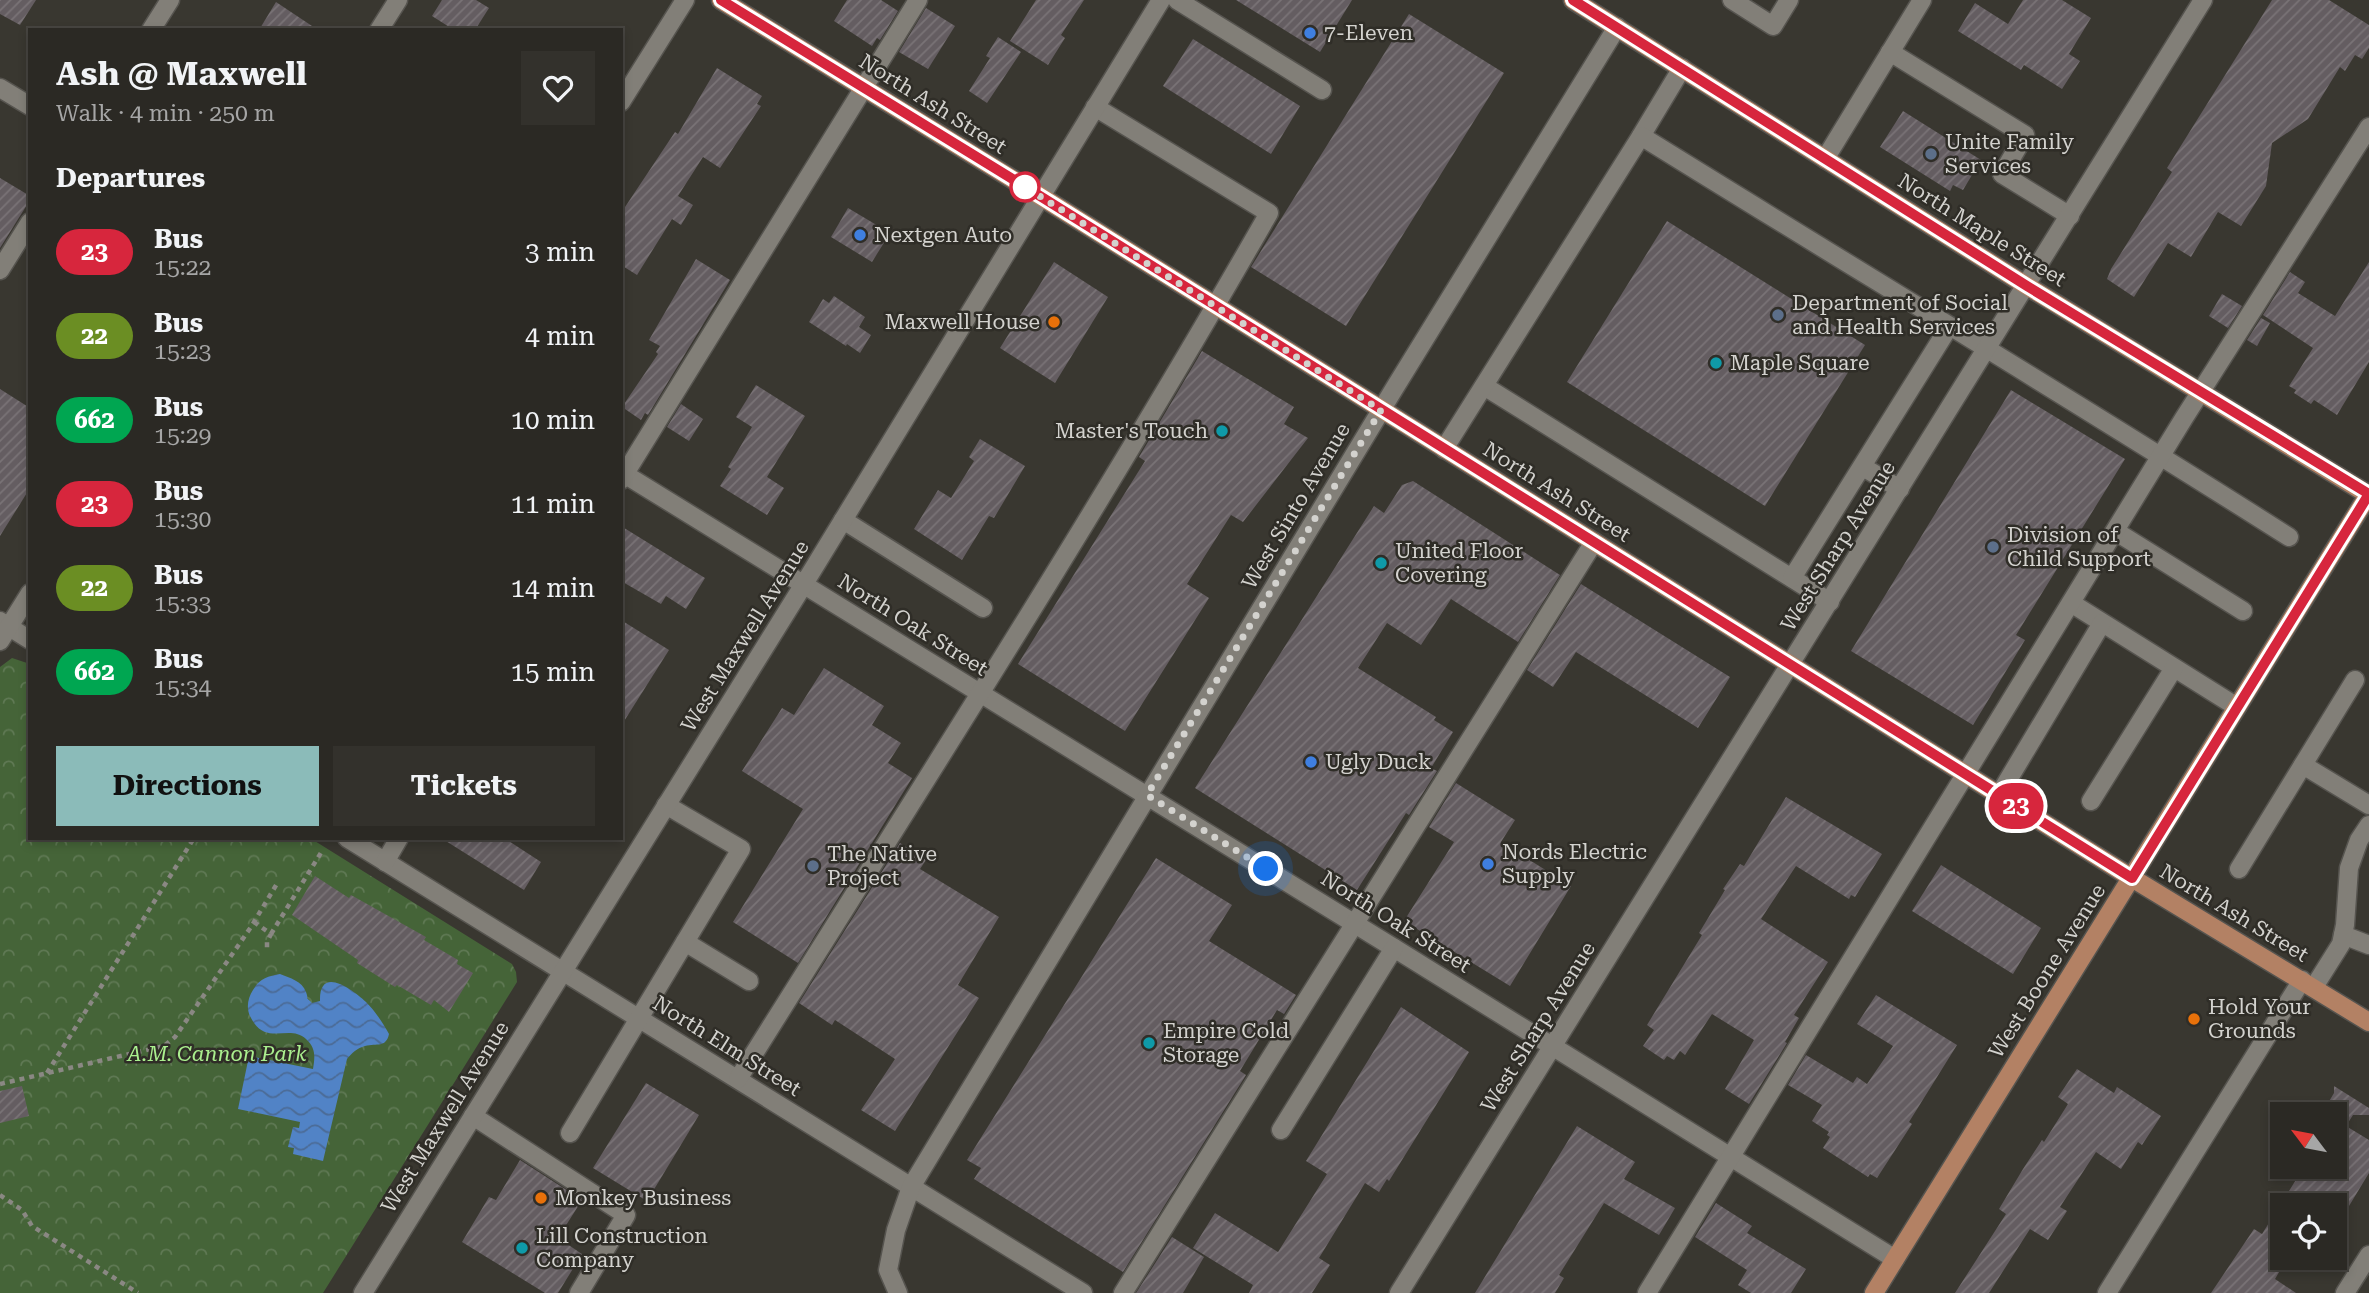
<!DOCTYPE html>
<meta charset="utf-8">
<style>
body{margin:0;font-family:"Roboto Serif",serif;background:#33312c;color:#f1f3f6;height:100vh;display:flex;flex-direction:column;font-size:26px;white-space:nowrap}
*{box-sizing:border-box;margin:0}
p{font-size:23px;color:#a6a6a6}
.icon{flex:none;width:38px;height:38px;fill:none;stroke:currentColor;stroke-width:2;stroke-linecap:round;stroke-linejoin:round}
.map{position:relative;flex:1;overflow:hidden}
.sheet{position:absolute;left:28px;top:28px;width:595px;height:812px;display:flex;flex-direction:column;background:#2b2924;border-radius:0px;box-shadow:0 4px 10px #0003,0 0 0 2px #474541}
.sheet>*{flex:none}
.badge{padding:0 14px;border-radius:23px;font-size:24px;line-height:46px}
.needle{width:46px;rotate:302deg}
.buttons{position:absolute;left:2270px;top:1102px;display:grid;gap:14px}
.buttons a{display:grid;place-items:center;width:77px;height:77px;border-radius:0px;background:#2b2924;box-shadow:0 4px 10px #0003,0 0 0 2px #474541;font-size:35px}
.you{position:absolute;width:35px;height:35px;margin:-18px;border:5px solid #fff;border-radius:50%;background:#1a73e8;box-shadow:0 0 0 10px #1a73e833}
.map>.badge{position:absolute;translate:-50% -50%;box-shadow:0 0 0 4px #fff}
h2{padding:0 28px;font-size:26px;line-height:63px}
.round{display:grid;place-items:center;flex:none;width:74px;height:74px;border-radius:0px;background:#33312c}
.head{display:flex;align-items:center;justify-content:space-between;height:119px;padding:0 28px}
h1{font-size:33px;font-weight:700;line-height:52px}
.primary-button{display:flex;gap:14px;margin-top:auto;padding:14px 28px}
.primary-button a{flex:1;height:80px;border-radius:0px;background:#8bbbb9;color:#111;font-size:28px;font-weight:700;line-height:80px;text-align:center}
.primary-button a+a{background:#33312c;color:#f1f3f6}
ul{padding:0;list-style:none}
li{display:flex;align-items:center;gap:21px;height:84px;padding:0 28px}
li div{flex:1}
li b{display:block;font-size:26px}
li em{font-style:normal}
li .badge{min-width:77px;font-weight:700;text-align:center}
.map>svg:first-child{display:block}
</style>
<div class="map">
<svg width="2369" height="1293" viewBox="0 0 2369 1293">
<defs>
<pattern id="forest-crowns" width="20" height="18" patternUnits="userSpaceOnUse" patternTransform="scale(1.75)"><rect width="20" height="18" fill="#456438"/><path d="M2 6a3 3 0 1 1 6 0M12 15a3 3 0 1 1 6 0" fill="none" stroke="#5f7954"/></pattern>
<pattern id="water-waves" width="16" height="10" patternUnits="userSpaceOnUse" patternTransform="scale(1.75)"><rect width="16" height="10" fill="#5183c6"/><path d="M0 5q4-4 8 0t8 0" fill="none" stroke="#4b6b96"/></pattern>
<pattern id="building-hatch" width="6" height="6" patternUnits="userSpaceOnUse" patternTransform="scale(1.75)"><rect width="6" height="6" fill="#645d61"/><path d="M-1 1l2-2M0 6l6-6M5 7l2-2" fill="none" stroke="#797376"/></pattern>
</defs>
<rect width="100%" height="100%" fill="#393730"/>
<path fill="url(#forest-crowns)" d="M 12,658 L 30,664 L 30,838 L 310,838 L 512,964 L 516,972 L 517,982 L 323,1293 L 0,1293 L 0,667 Z"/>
<path fill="url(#water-waves)" d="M 280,974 C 290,978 302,981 306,992 C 310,1003 303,994 312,1003 L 320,1001 C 319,965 352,989 366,1002 C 375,1011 383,1023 389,1034 C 386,1048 377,1043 365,1046 C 357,1048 352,1053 347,1059 L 323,1161 L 293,1154 L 294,1148 L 288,1147 L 293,1127 L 299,1128 L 300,1122 L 238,1109 L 249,1056 L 313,1069 C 315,1057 316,1048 306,1039 C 289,1023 265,1048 250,1016 C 246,1007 248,998 253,990 C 259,979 268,976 280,974 Z"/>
<g fill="url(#building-hatch)">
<path d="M 0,0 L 36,0 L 20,25 L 0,14 Z"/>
<path d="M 442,0 L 476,0 L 489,8 L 475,30 L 454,30 L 432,16 Z"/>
<path d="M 847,0 L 881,0 L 898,11 L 880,40 L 877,38 L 872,46 L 834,21 Z"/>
<path d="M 1036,0 L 1084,0 L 1061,35 L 1065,38 L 1048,65 L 1010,41 Z"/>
<path d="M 1236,0 L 1352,0 L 1320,52 Z"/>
<path d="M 2023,0 L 2062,0 L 2091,18 L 2069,54 L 2080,61 L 2062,89 L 2024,65 L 2021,70 L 1958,31 L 1975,3 L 2008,24 Z"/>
<path d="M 2272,0 L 2329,0 L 2369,25 L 2369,48 L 2362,59 L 2355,55 L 2345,71 L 2340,67 L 2308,119 L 2272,143 L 2266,186 L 2241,226 L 2218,212 L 2191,257 L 2168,243 L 2134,297 L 2107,279 L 2111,269 L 2172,172 L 2167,168 Z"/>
<path d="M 276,2 L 318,30 L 259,30 Z"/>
<path d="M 926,8 L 955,26 L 928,69 L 899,52 Z"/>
<path d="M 1409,14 L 1504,73 L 1346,326 L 1251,267 Z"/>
<path d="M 998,37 L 1021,52 L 987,103 L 969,91 L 990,58 L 986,56 Z"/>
<path d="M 1193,39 L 1300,106 L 1271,154 L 1163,86 Z"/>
<path d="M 717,68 L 762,96 L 757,104 L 761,106 L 720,168 L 703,157 L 678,196 L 693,205 L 681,225 L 672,219 L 637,275 L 621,265 L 621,213 L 675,132 L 678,134 Z"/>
<path d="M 1903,111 L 1981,160 L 1963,190 L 1953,185 L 1950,191 L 1880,147 Z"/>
<path d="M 0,178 L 30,196 L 30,200 L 0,248 Z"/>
<path d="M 848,208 L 890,233 L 872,262 L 831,237 Z"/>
<path d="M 1667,221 L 1865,345 L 1765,506 L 1567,382 Z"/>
<path d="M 696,259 L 730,280 L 648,415 L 645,413 L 641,420 L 622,407 L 658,354 L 656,352 L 660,346 L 649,340 Z"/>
<path d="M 1054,262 L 1108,297 L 1055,383 L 1000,348 Z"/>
<path d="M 2369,262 L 2369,362 L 2337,415 L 2314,400 L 2311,404 L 2294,393 L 2296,390 L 2289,386 L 2313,348 L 2263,315 L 2290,272 L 2305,282 L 2298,293 L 2335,316 Z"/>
<path d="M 2222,294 L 2242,306 L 2228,328 L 2209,316 Z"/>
<path d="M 834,296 L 865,317 L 859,327 L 871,335 L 860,353 L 847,344 L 846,346 L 809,322 L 823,299 L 829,303 Z"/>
<path d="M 2261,318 L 2270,323 L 2257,346 L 2247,340 Z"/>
<path d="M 1202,351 L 1294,407 L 1284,424 L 1308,438 L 1243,522 L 1231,515 L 1187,584 L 1209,598 L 1125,731 L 1018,664 L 1145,461 L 1139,457 Z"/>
<path d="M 756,385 L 805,416 L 767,477 L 784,488 L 767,515 L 720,486 L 731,469 L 728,467 L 752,427 L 736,417 Z"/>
<path d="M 0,389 L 30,408 L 30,488 L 0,536 Z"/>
<path d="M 2011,390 L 2125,459 L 2016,635 L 2025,640 L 1973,725 L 1851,651 Z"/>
<path d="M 681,404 L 703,419 L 689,441 L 667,427 Z"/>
<path d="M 980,439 L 1025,466 L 994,518 L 989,516 L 962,560 L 914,529 L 938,490 L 951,498 L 974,461 L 969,457 Z"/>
<path d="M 1413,481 L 1560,575 L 1518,642 L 1451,599 L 1421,645 L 1387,623 L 1358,668 L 1436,717 L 1434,720 L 1453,732 L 1431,768 L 1437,771 L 1409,815 L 1406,813 L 1357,890 L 1195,788 L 1374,506 L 1384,513 L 1402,485 Z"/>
<path d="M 621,526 L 705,578 L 686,609 L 666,596 L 661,604 L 621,581 Z"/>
<path d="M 1581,584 L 1730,677 L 1698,728 L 1576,652 L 1553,687 L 1527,670 Z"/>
<path d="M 621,620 L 669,650 L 621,726 Z"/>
<path d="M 824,668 L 884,706 L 872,725 L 901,743 L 888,763 L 912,778 L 798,963 L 733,922 L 803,809 L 742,771 L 782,708 L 794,715 Z"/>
<path d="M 1456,783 L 1515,820 L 1501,842 L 1571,886 L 1510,986 L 1404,921 L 1454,842 L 1429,827 Z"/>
<path d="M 1786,797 L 1882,854 L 1855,897 L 1851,895 L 1849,899 L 1796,866 L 1761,919 L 1828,962 L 1794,1015 L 1799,1018 L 1785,1042 L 1787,1043 L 1749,1104 L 1725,1089 L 1754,1040 L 1712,1014 L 1685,1055 L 1680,1051 L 1674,1060 L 1667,1056 L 1664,1060 L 1643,1046 L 1654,1030 L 1647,1025 L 1702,935 L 1699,933 L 1725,890 L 1723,889 L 1740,864 L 1744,866 Z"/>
<path d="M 441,838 L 504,838 L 541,862 L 524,890 Z"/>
<path d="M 900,843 L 926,860 L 920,869 L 999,917 L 958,985 L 979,998 L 895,1131 L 861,1110 L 895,1059 L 835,1020 L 832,1025 L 799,1003 Z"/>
<path d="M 1156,858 L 1232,905 L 1209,941 L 1296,995 L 1284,1014 L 1277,1010 L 1240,1071 L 1246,1075 L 1123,1272 L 974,1179 L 981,1168 L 967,1160 Z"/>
<path d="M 1941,865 L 2041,928 L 2013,974 L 1912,911 Z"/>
<path d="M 315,876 L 349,898 L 351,895 L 426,937 L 424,940 L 458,960 L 457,964 L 473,973 L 449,1012 L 434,1000 L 431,1005 L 397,985 L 395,987 L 357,963 L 358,960 L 292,915 Z"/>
<path d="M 1876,995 L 1957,1045 L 1909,1122 L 1912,1124 L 1877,1178 L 1870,1174 L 1868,1177 L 1823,1148 L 1830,1137 L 1827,1135 L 1829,1132 L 1812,1121 L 1822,1105 L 1788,1085 L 1806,1055 L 1853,1083 L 1857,1077 L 1867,1084 L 1893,1046 L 1857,1024 Z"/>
<path d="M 1401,1007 L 1469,1052 L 1389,1181 L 1387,1179 L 1379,1192 L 1365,1183 L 1319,1258 L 1330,1265 L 1312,1293 L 1249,1293 L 1253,1285 L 1193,1248 L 1215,1213 L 1278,1252 L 1327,1174 L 1306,1161 Z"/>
<path d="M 2077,1069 L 2114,1093 L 2117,1087 L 2161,1116 L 2142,1145 L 2138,1142 L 2121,1169 L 2096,1152 L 2060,1207 L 2067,1211 L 2048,1240 L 2030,1229 L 1989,1293 L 1955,1293 L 2006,1214 L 1999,1209 L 2023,1169 L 2042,1140 L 2044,1142 L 2068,1104 L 2058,1097 Z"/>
<path d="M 646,1083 L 699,1115 L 647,1201 L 593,1168 Z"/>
<path d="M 22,1086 L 29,1116 L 0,1123 L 0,1091 Z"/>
<path d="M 2334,1086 L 2369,1108 L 2369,1115 L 2353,1115 L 2346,1126 L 2369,1140 L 2369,1173 L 2349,1206 L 2282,1206 L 2282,1267 L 2275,1279 L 2296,1293 L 2211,1293 L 2254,1229 L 2262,1234 L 2304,1167 L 2334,1167 L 2334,1115 L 2321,1115 L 2334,1093 Z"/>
<path d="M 1577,1126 L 1635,1162 L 1624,1179 L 1675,1208 L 1659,1235 L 1604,1203 L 1559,1275 L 1564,1278 L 1555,1293 L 1475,1293 Z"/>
<path d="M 520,1160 L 582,1200 L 558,1238 L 582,1254 L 558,1293 L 545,1293 L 462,1242 L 489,1197 L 496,1200 Z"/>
<path d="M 1716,1203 L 1752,1226 L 1747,1233 L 1806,1269 L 1791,1293 L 1751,1293 L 1738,1285 L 1747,1270 L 1695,1237 Z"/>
<path d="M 1172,1237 L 1204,1257 L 1183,1293 L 1136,1293 Z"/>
</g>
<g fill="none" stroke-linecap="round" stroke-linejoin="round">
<g stroke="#56544f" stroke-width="21">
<g id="minor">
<path d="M 1177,0 L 1322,90"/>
<path d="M 1732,0 L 1773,26 L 1789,0"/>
<path d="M 151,30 L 170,0"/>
<path d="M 379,30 L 398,0"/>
<path d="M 1890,52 L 2025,135 L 2002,174 L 2070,216"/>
<path d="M 0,88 L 30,106"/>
<path d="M 621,102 L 685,0"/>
<path d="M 1641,136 L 1682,68"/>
<path d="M 1825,159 L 1922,0"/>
<path d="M 0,270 L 30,222"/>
<path d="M 1484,386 L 1830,602"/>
<path d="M 1444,449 L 1641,136 C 1857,270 2075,401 2289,537"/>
<path d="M 1863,467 L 1900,489"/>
<path d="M 621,472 L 1394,948 L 1895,1259"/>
<path d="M 621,480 L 918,0"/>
<path d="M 843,520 L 983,608"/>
<path d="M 2115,531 L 2243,611"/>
<path d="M 1792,578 L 1949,327"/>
<path d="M 2071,603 L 2237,707"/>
<path d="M 0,621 L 30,640"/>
<path d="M 0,641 L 30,593"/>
<path d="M 2303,765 L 2369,805"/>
<path d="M 1999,795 L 2102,623"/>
<path d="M 2091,801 L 2174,668"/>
<path d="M 347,838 L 1083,1293"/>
<path d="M 385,862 L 399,838"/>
<path d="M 2239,869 L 2355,680"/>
<path d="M 2343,935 L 2369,945"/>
<path d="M 685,942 L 749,981"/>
<path d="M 2314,987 L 2341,944 L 2345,925 L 2349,868 L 2359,840 L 2369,825"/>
<path d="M 738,1079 C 918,792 1101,507 1269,213 L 1095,107"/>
<path d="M 473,1116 L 626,1215 L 579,1293"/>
<path d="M 1281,1130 L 1394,948"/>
<path d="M 570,1133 L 741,849 L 666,805"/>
<path d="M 363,1293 L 804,584 L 1161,0"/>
<path d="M 898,1293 L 888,1270 L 896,1230 L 911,1187 L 1394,389 L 1617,27"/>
<path d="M 1123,1293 L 1594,542"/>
<path d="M 1399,1293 L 2203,0"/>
<path d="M 1647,1293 L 2184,418 L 2369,127"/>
<path d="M 2107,1293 L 2302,980"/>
<path d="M 2345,1293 L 2369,1255"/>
</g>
</g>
<g stroke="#56544f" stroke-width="21">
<g id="major">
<path d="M 721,0 L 1040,196 L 2132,878 L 2369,1022"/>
<path d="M 1573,0 L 2027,286 L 2369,495"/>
<path d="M 1874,1293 L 2369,494"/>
</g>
</g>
<g stroke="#8a8883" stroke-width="4.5" stroke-dasharray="5 5" stroke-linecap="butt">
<path d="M 254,922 L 271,934 L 267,942 L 267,948"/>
<path d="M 271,934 L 322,851"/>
<path d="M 47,1073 L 194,838"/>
<path d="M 0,1084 L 164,1046 L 175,1037 L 251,927 L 278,882"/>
<path d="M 0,1195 L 22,1210 L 32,1226 L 138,1293"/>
</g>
<use href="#minor" stroke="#827f78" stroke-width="18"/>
<use href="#major" stroke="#b38164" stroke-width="18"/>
</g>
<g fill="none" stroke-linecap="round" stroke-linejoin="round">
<g stroke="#fff" stroke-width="16">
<path id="line" d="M 721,0 L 1040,196 L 2132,878 L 2369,494 L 2027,286 L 1573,0"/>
</g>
<use href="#line" stroke="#d7263d" stroke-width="10"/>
<path stroke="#d3d2ce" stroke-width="7" stroke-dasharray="0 12.6" d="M 1025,187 L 1022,185 L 1381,410 L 1147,795 L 1266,869"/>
</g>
<g fill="#3f7fe0" stroke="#2f2d27" stroke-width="2.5">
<circle cx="1310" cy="33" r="7"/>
<circle cx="860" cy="235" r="7"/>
<circle cx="1311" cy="762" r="7"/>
<circle cx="1488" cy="864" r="7"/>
</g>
<g fill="#5c6f8a" stroke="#2f2d27" stroke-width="2.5">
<circle cx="1931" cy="154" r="7"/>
<circle cx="1778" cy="315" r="7"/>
<circle cx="1993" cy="547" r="7"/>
<circle cx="813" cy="866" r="7"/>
</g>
<circle fill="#fff" stroke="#d7263d" stroke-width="3.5" cx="1025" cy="187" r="14"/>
<g fill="#e8710a" stroke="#2f2d27" stroke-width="2.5">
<circle cx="1054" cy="322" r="7"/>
<circle cx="2194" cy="1019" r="7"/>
<circle cx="541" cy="1198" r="7"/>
</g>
<g fill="#0f9aa8" stroke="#2f2d27" stroke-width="2.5">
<circle cx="1716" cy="363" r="7"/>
<circle cx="1222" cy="431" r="7"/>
<circle cx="1381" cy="563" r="7"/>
<circle cx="1149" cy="1043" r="7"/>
<circle cx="522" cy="1248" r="7"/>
</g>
<g text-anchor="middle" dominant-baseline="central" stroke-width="5" stroke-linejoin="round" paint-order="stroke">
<g font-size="21" fill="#d3d2ce" stroke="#2f2d27" text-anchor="start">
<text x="1324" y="33">7-Eleven</text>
<text x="1945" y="142">Unite Family<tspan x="1945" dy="24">Services</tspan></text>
<text x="874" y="235">Nextgen Auto</text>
<text x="1792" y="303">Department of Social<tspan x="1792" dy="24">and Health Services</tspan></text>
<text x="1040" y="322" text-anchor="end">Maxwell House</text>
<text x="1730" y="363">Maple Square</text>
<text x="1208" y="431" text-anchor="end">Master's Touch</text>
<text x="2007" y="535">Division of<tspan x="2007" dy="24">Child Support</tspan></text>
<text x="1395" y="551">United Floor<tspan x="1395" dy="24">Covering</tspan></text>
<text x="1325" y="762">Ugly Duck</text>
<text x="1502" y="852">Nords Electric<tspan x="1502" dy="24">Supply</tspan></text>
<text x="827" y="854">The Native<tspan x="827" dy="24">Project</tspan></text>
<text x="2208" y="1007">Hold Your<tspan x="2208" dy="24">Grounds</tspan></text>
<text x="1163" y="1031">Empire Cold<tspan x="1163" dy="24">Storage</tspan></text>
<text x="555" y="1198">Monkey Business</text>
<text x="536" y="1236">Lill Construction<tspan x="536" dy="24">Company</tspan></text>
</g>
<g font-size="21" fill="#d3d2ce" stroke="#2f2d27">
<text transform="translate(933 104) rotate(32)">North Ash Street</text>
<text transform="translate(1982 230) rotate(32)">North Maple Street</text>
<text transform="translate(1557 492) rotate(32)">North Ash Street</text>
<text transform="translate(1296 506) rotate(-59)">West Sinto Avenue</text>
<text transform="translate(1838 546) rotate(-58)">West Sharp Avenue</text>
<text transform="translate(913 625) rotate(32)">North Oak Street</text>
<text transform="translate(745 636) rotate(-58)">West Maxwell Avenue</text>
<text transform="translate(2234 913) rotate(31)">North Ash Street</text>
<text transform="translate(1396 922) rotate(32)">North Oak Street</text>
<text transform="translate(2047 971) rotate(-58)">West Boone Avenue</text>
<text transform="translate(1538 1027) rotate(-58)">West Sharp Avenue</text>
<text transform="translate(727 1046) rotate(32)">North Elm Street</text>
<text transform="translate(445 1117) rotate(-58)">West Maxwell Avenue</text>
</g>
<g font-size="21" font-style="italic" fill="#aaef8e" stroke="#2f2d27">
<text x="217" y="1054">A.M. Cannon Park</text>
</g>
</g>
</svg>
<div class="buttons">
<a><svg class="needle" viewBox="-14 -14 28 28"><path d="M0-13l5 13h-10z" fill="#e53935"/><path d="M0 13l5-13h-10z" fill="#a6a6a6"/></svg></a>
<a><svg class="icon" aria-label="locate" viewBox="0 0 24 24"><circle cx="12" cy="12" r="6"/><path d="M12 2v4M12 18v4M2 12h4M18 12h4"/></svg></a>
</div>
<div class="you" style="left:1266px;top:869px"></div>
<b class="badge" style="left:2016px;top:806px;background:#d7263d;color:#fff">23</b>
<section class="sheet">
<div class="head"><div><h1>Ash @ Maxwell</h1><p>Walk · 4 min · 250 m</p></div><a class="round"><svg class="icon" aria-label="heart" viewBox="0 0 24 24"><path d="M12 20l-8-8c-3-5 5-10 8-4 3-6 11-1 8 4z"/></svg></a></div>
<h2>Departures</h2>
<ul>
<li><span class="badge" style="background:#d7263d;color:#fff">23</span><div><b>Bus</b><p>15:22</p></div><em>3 min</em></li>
<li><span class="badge" style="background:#6b8e23;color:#fff">22</span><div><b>Bus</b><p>15:23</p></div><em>4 min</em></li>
<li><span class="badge" style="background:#00a651;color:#fff">662</span><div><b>Bus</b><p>15:29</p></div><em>10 min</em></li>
<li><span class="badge" style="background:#d7263d;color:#fff">23</span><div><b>Bus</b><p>15:30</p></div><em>11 min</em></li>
<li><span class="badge" style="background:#6b8e23;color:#fff">22</span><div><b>Bus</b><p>15:33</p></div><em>14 min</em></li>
<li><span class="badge" style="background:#00a651;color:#fff">662</span><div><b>Bus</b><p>15:34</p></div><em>15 min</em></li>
</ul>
<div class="primary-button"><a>Directions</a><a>Tickets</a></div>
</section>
</div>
